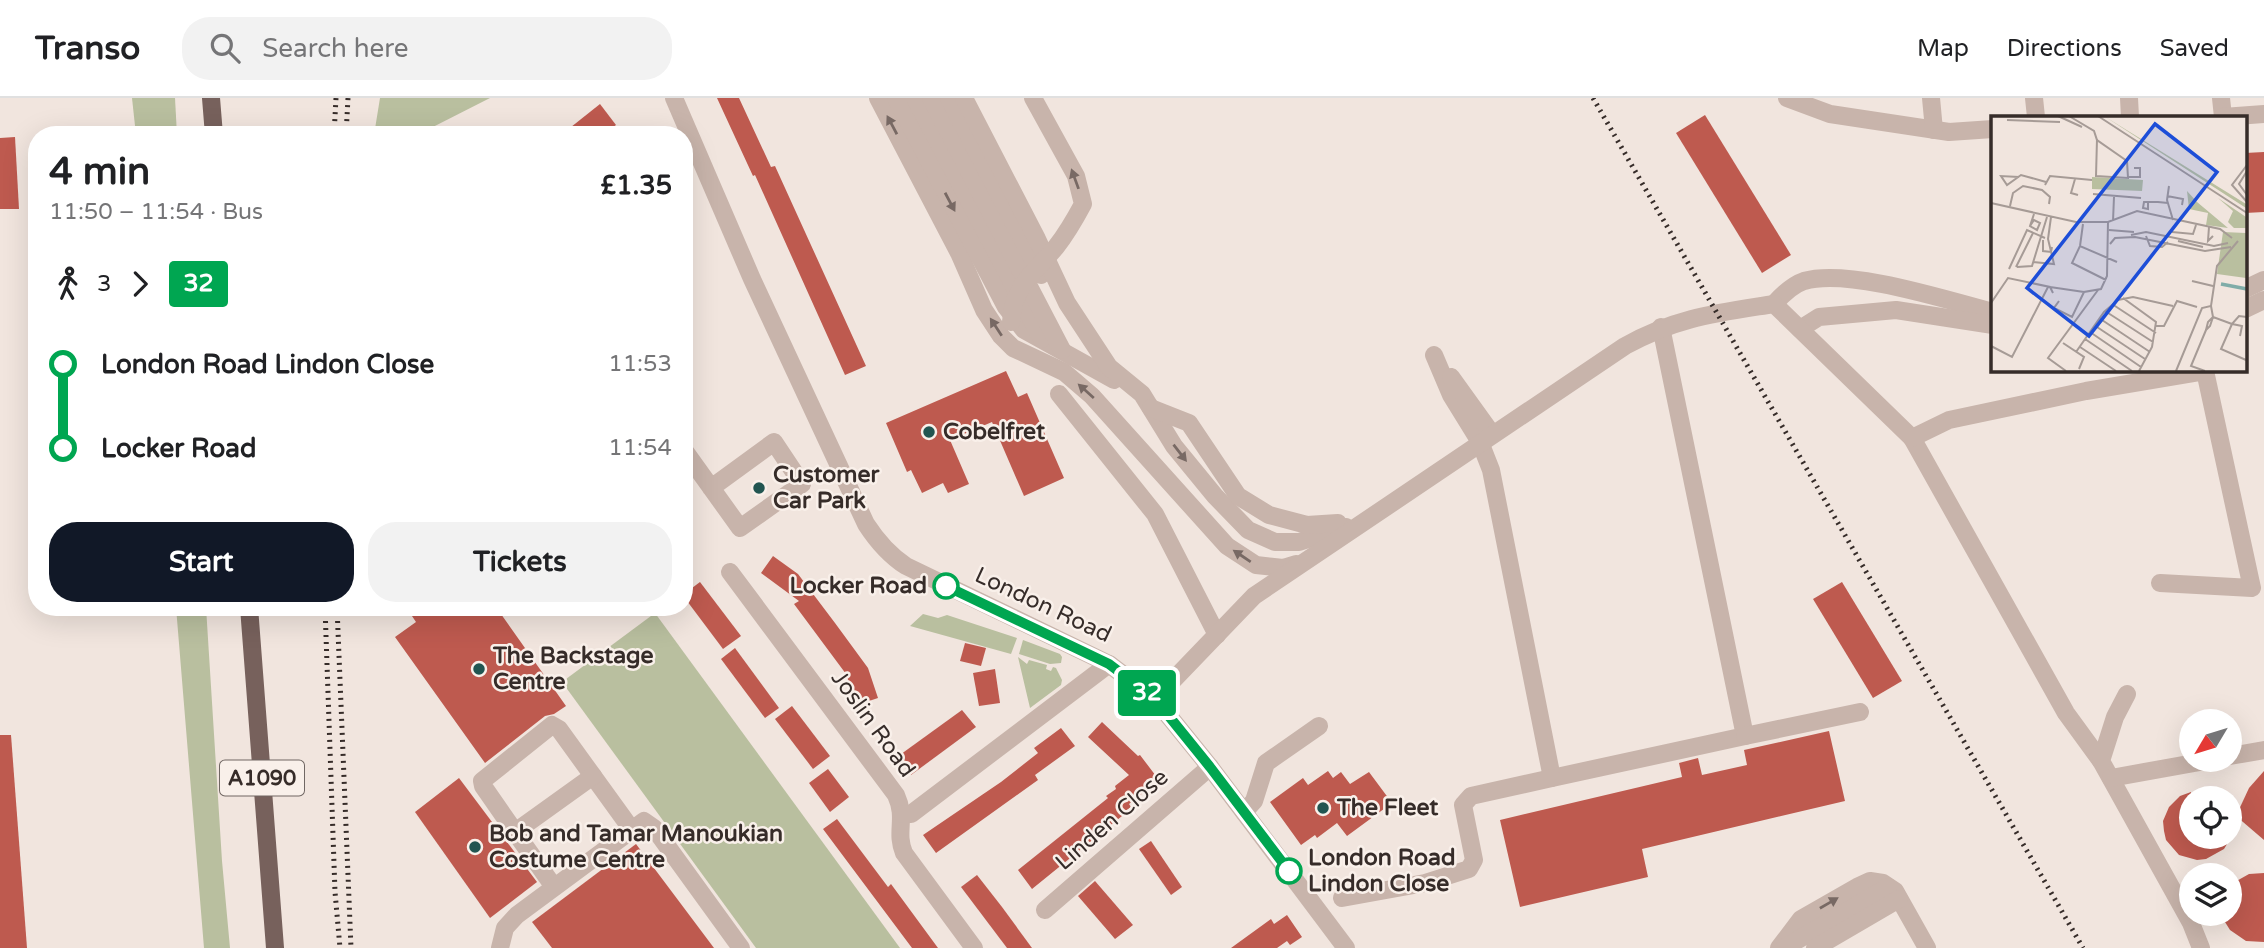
<!DOCTYPE html>
<meta charset="utf-8">
<style>
body{margin:0;font-family:"Varela Round",sans-serif;background:#f2f2f2;color:#202124;height:100vh;display:flex;flex-direction:column;font-size:26px;white-space:nowrap}
*{box-sizing:border-box;margin:0}
p{font-size:23px;color:#757577}
.icon{flex:none;width:38px;height:38px;fill:none;stroke:currentColor;stroke-width:2;stroke-linecap:round;stroke-linejoin:round}
.map{position:relative;flex:1;overflow:hidden}
.drawer{position:absolute;left:28px;top:28px;width:665px;height:490px;display:flex;flex-direction:column;background:#fff;border-radius:28px;box-shadow:0 7px 28px #0002}
.drawer>*{flex:none}
.badge{padding:0 14px;border-radius:5px;font-size:24px;line-height:46px}
.needle{width:46px;rotate:232deg}
.tools{position:absolute;left:2179px;top:611px;display:grid;gap:14px}
.tools a{display:grid;place-items:center;width:63px;height:63px;border-radius:50%;background:#fff;box-shadow:0 7px 28px #0002;font-size:35px}
.map>.badge{position:absolute;translate:-50% -50%;box-shadow:0 0 0 4px #fff}
.legs{display:flex;align-items:center;gap:10px;height:77px;padding:0 21px;font-size:23px}
.legs p{margin-inline-start:auto}
.head{display:flex;align-items:center;justify-content:space-between;height:119px;padding:0 21px}
h1{font-size:38px;font-weight:700;line-height:52px}
.primary-button{display:flex;gap:14px;margin-top:auto;padding:14px 21px}
.primary-button a{flex:1;height:80px;border-radius:28px;background:#111827;color:#fff;font-size:28px;font-weight:700;line-height:80px;text-align:center}
.primary-button a+a{background:#f2f2f2;color:#202124}
ul{padding:0 21px;list-style:none}
li{display:flex;align-items:center;gap:24px;height:84px;font-size:26px}
li i{display:grid;place-items:center;width:10px;height:100%;margin:0 9px;background:currentColor}
li i::after{content:'';width:18px;height:18px;margin:-9px;border:5px solid;border-radius:50%;background:#fff}
li p{margin-inline-start:auto}
li:first-child i{background:linear-gradient(#0000 50%,currentColor 0)}
li:last-child i{background:linear-gradient(currentColor 50%,#0000 0)}
header{display:flex;align-items:center;gap:42px;box-sizing:border-box;height:98px;padding:0 35px;background:#fff;border-bottom:2px solid #e0e0e0}
header strong{font-size:33px}
nav{display:flex;gap:38px;margin-inline-start:auto;font-size:24px}
.search{width:490px;height:63px;background:#f2f2f2;display:flex;align-items:center;gap:18px;box-sizing:border-box;padding:0 24px;border-radius:28px;color:#757577;font-size:26px}
.map>svg:first-child{display:block}
</style>
<header>
<strong>Transo</strong>
<div class="search"><svg class="icon" aria-label="search" viewBox="0 0 24 24"><circle cx="10" cy="10" r="6"/><path d="M15 15l6 6"/></svg>Search here</div>
<nav><a>Map</a><a>Directions</a><a>Saved</a></nav>
</header>
<div class="map">
<svg width="2264" height="850" viewBox="0 0 2264 850">
<rect width="100%" height="100%" fill="#f1e5de"/>
<g fill="#b9bf9f">
<path d="M 132,0 L 175,0 L 177,37 L 136,37 Z"/>
<path d="M 380,0 L 490,0 L 427,32 L 424,37 L 374,37 Z"/>
<path d="M 176,509 L 206,509 L 222,763 L 230,850 L 204,850 Z"/>
<path d="M 655,515 L 900,850 L 756,850 L 562,584 Z"/>
<path d="M 923,516 L 938,520 L 947,517 L 1017,540 L 1011,556 L 910,528 Z"/>
<path d="M 1023,542 L 1060,556 L 1062,559 L 1061,565 L 1050,566 L 1019,556 Z"/>
<path d="M 1018,559 L 1027,566 L 1029,562 L 1047,567 L 1046,571 L 1051,573 L 1053,569 L 1056,570 L 1062,582 L 1061,587 L 1030,610 Z"/>
</g>
<g fill="#be5a4f">
<path d="M 717,0 L 739,0 L 771,69 L 775,68 L 866,268 L 845,277 L 755,77 L 753,78 Z"/>
<path d="M 600,6 L 616,27 L 603,37 L 561,37 Z"/>
<path d="M 1705,17 L 1791,157 L 1762,175 L 1676,35 Z"/>
<path d="M 15,39 L 19,111 L 0,111 L 0,40 Z"/>
<path d="M 2264,54 L 2264,114 L 2245,115 L 2245,55 Z"/>
<path d="M 1006,273 L 1018,299 L 1027,295 L 1064,380 L 1024,398 L 992,324 L 950,342 L 969,386 L 948,395 L 943,385 L 922,395 L 911,372 L 907,374 L 886,325 Z"/>
<path d="M 773,458 L 798,476 L 835,525 L 868,570 L 878,600 L 857,607 L 846,576 L 794,506 L 799,503 L 761,475 Z"/>
<path d="M 700,484 L 741,538 L 723,551 L 684,499 L 684,496 Z"/>
<path d="M 1842,484 L 1902,583 L 1873,600 L 1813,501 Z"/>
<path d="M 406,509 L 496,509 L 566,608 L 554,616 L 545,618 L 485,665 L 395,539 L 416,524 Z"/>
<path d="M 965,545 L 986,550 L 981,568 L 960,563 Z"/>
<path d="M 735,550 L 779,610 L 765,620 L 721,561 Z"/>
<path d="M 995,571 L 1000,605 L 979,608 L 973,575 Z"/>
<path d="M 792,608 L 830,658 L 813,671 L 775,621 Z"/>
<path d="M 962,612 L 976,629 L 911,677 L 897,659 Z"/>
<path d="M 1102,624 L 1138,658 L 1140,657 L 1159,682 L 1129,706 L 1131,709 L 1121,716 L 1122,718 L 1032,791 L 1018,772 L 1108,700 L 1106,698 L 1116,691 L 1115,688 L 1129,677 L 1088,639 Z"/>
<path d="M 1061,630 L 1075,648 L 1035,677 L 1038,682 L 936,755 L 923,737 L 1001,684 L 1038,655 L 1034,650 Z"/>
<path d="M 1829,633 L 1845,703 L 1642,751 L 1648,779 L 1520,809 L 1500,722 L 1682,679 L 1679,665 L 1698,660 L 1702,677 L 1747,667 L 1744,652 Z"/>
<path d="M 0,637 L 11,637 L 27,850 L 0,850 Z"/>
<path d="M 828,671 L 849,699 L 830,714 L 809,685 Z"/>
<path d="M 1328,673 L 1333,680 L 1341,674 L 1350,686 L 1369,674 L 1392,705 L 1347,738 L 1337,725 L 1317,740 L 1315,737 L 1301,747 L 1270,704 L 1303,680 L 1308,687 Z"/>
<path d="M 2264,673 L 2264,742 L 2236,718 L 2249,690 Z"/>
<path d="M 459,680 L 537,784 L 490,820 L 415,714 Z"/>
<path d="M 2191,694 L 2191,738 L 2232,738 L 2224,751 L 2206,761 L 2197,762 L 2179,757 L 2166,742 L 2164,733 L 2163,723 L 2169,709 L 2180,698 Z"/>
<path d="M 837,721 L 888,789 L 891,786 L 938,850 L 912,850 L 823,731 Z"/>
<path d="M 1151,743 L 1182,789 L 1171,797 L 1139,751 Z"/>
<path d="M 636,746 L 714,850 L 552,850 L 532,824 Z"/>
<path d="M 2264,775 L 2264,844 L 2246,843 L 2230,832 L 2220,816 L 2230,816 L 2230,789 L 2233,785 L 2249,776 Z"/>
<path d="M 977,777 L 1002,809 L 1032,850 L 1007,850 L 961,789 Z"/>
<path d="M 1095,783 L 1133,827 L 1115,841 L 1078,798 Z"/>
<path d="M 1287,817 L 1302,839 L 1290,847 L 1287,843 L 1277,850 L 1231,850 L 1271,821 L 1274,826 Z"/>
</g>
<g fill="none" stroke-linecap="round" stroke-linejoin="round">
<g stroke="#c8b4ab" stroke-width="18">
<path d="M 674,0 L 752,181 L 866,426 C 877,443 889,457 906,468 L 1109,566 L 1155,601 L 1210,669 L 1346,850"/>
<path d="M 878,0 L 959,155 L 984,212 L 1001,238 L 1013,250 L 1064,274 L 1092,298 L 1227,448 L 1256,467 L 1283,470 L 1296,466"/>
<path d="M 896,0 L 1006,209 L 1024,232 L 1114,282"/>
<path d="M 915,0 L 1042,241"/>
<path d="M 931,0 L 1062,252"/>
<path d="M 949,0 L 1041,177"/>
<path d="M 964,0 L 1037,141 L 1067,205 L 1109,269 L 1142,296 L 1174,348 L 1215,398 L 1248,432 L 1275,444 L 1299,444 L 1346,429"/>
<path d="M 1787,0 L 1830,16 L 1949,34 L 1993,31"/>
<path d="M 1931,0 L 1934,32"/>
<path d="M 2034,0 L 2036,19"/>
<path d="M 2129,0 L 2130,19"/>
<path d="M 2221,0 L 2223,19"/>
<path d="M 2223,19 L 2264,16"/>
<path d="M 2245,191 L 2264,182"/>
<path d="M 1774,206 C 1782,197 1792,187 1804,183 C 1848,170 1947,202 1993,214"/>
<path d="M 2245,211 L 2264,202"/>
<path d="M 1011,224 C 1014,184 1034,176 1056,149 C 1067,135 1075,121 1083,106 L 1076,78 L 1033,0"/>
<path d="M 1800,231 L 1819,219 L 1896,212 L 1993,227"/>
<path d="M 1434,257 L 1451,297 L 1480,344 L 1491,372 L 1552,680 L 1745,638 L 1661,229"/>
<path d="M 1451,279 L 1492,336"/>
<path d="M 1059,296 L 1155,416 L 1217,537"/>
<path d="M 1151,310 L 1189,325 L 1238,398 L 1269,417 L 1307,427 L 1338,425"/>
<path d="M 1912,340 L 2066,615 L 2101,663"/>
<path d="M 684,352 L 740,430 L 802,386 L 774,344 L 711,390"/>
<path d="M 730,474 L 896,697 C 907,721 895,733 904,755 L 974,850"/>
<path d="M 2127,596 L 2115,619 L 2101,663 L 2191,825 L 2201,850"/>
<path d="M 1155,601 L 1254,498 L 1625,248 C 1677,219 1717,215 1774,206 L 1912,340 L 1949,322 L 2086,293 L 2205,273 L 2252,490 L 2160,485"/>
<path d="M 1745,638 L 1860,614"/>
<path d="M 2230,658 L 2264,652"/>
<path d="M 2111,680 L 2211,662"/>
<path d="M 1244,714 L 1254,703 L 1266,665 L 1319,628"/>
<path d="M 903,716 L 911,716 L 1109,566"/>
<path d="M 515,734 L 483,688 L 482,683 L 552,627 L 559,631 L 632,732"/>
<path d="M 554,789 L 515,734 L 593,678"/>
<path d="M 1342,800 L 1425,785 L 1469,771 L 1474,762 L 1463,707 L 1471,698 L 1552,680"/>
<path d="M 1045,812 L 1210,669"/>
<path d="M 500,850 L 505,830 L 517,817 L 644,723 L 654,730 L 741,850"/>
<path d="M 1779,850 L 1801,821 L 1857,789 L 1870,783 L 1883,785 L 1895,793 L 1927,850"/>
<path d="M 1784,850 L 1888,789"/>
<path d="M 1815,850 L 1899,801"/>
</g>
<g stroke="#77615c" stroke-width="18">
<path d="M 211,0 L 214,37"/>
<path d="M 249,509 L 275,850"/>
</g>
<g stroke="#362c29" stroke-width="5" stroke-dasharray="2 5" stroke-linecap="butt">
<path d="M 1593,0 L 2083,850"/>
<path d="M 334,37 L 336,0"/>
<path d="M 346,37 L 348,0"/>
<path d="M 325,509 L 335,794 L 340,850"/>
<path d="M 337,509 L 351,850"/>
</g>
</g>
<defs><path id="oneway-solid" d="M-6-.8H1V-3.2L6.5 0L1 3.2V.8H-6Z" transform="scale(1.75)"/></defs>
<g fill="#786964">
<use href="#oneway-solid" transform="translate(892 27) rotate(-118)"/>
<use href="#oneway-solid" transform="translate(1075 81) rotate(-110)"/>
<use href="#oneway-solid" transform="translate(950 104) rotate(62)"/>
<use href="#oneway-solid" transform="translate(996 229) rotate(-123)"/>
<use href="#oneway-solid" transform="translate(1086 293) rotate(-138)"/>
<use href="#oneway-solid" transform="translate(1180 355) rotate(52)"/>
<use href="#oneway-solid" transform="translate(1242 458) rotate(-146)"/>
<use href="#oneway-solid" transform="translate(1829 805) rotate(-30)"/>
</g>
<g fill="none" stroke-linecap="round" stroke-linejoin="round">
<g stroke="#fff" stroke-width="16">
<path id="line-1" d="M 946,488 L 1109,566 L 1155,601 L 1210,669 L 1289,773"/>
</g>
<use href="#line-1" stroke="#00a651" stroke-width="10"/>
</g>
<g fill="#225551" stroke="#f9f0ea" stroke-width="2.5">
<circle cx="929" cy="334" r="7"/>
<circle cx="759" cy="390" r="7"/>
<circle cx="479" cy="571" r="7"/>
<circle cx="1323" cy="710" r="7"/>
<circle cx="475" cy="749" r="7"/>
</g>
<g fill="#fff" stroke="#00a651" stroke-width="3.5">
<circle cx="946" cy="488" r="12"/>
<circle cx="1289" cy="773" r="12"/>
</g>
<g text-anchor="middle" dominant-baseline="central" stroke-width="5" stroke-linejoin="round" paint-order="stroke">
<rect fill="#f9f0ea" stroke="#706763" stroke-width="2" x="220" y="662.5" width="84" height="35" rx="5"/>
<g font-size="21" font-weight="bold" fill="#362c29">
<text x="262" y="680">A1090</text>
</g>
<g font-size="23" font-weight="bold" fill="#362c29" stroke="#f9f0ea" text-anchor="start">
<text x="943" y="334">Cobelfret</text>
<text x="773" y="377">Customer<tspan x="773" dy="26">Car Park</tspan></text>
<text x="493" y="558">The Backstage<tspan x="493" dy="26">Centre</tspan></text>
<text x="1337" y="710">The Fleet</text>
<text x="489" y="736">Bob and Tamar Manoukian<tspan x="489" dy="26">Costume Centre</tspan></text>
</g>
<g font-size="23" font-weight="bold" fill="#362c29" stroke="#f9f0ea" text-anchor="end">
<text x="927" y="488">Locker Road</text>
<text x="1308" y="760" text-anchor="start">London Road<tspan x="1308" dy="26">Lindon Close</tspan></text>
</g>
<g font-size="23" fill="#362c29" stroke="#f9f0ea">
<text transform="translate(1043 507) rotate(25)">London Road</text>
<text transform="translate(873 626) rotate(54)">Joslin Road</text>
<text transform="translate(1112 722) rotate(-41)">Linden Close</text>
</g>
</g>
<g transform="translate(1991 18)">
<rect width="256" height="256" fill="#f1e5de"/>
<path d="M 113,0 L 255,88 L 255,92 ZM 101,61 L 152,64 L 151,75 L 101,73 ZM 196,75 L 206,86 L 237,112 L 215,109 L 217,97 L 198,93 ZM 227,82 L 255,101 L 255,112 L 243,112 L 237,106 L 242,95 ZM 232,116 L 255,117 L 255,162 L 226,158 Z" fill="#b9bf9f"/>
<path fill="none" stroke="#7faca8" stroke-width="3.5" d="M 230,168 L 256,173"/>
<path fill="none" stroke="#a69b96" stroke-width="2" d="M 67,0 L 91,11M 78,0 L 103,15 L 106,24 L 136,45 L 137,62 L 105,60 L 106,23M 107,0 L 256,97M 121,0 L 144,0M 16,4 L 69,6M 256,49 L 241,69 L 256,86M 256,55 L 248,68 L 256,79M 28,61 L 10,60 L 16,69 L 30,59 L 55,66M 137,61 L 149,61 L 149,52 L 143,52M 84,63 L 80,77 L 87,79M 54,69 L 59,60 L 101,64M 178,70 L 176,84 L 182,104M 102,78 L 150,82M 176,80 L 192,83 L 191,89M 157,86 L 157,93 L 152,92 L 153,86 L 167,86 L 177,87M 0,87 L 85,106 L 117,106 L 146,95 L 229,113 L 241,122M 19,90 L 22,77 L 32,70 L 51,74 L 59,81 L 58,88M 122,105 L 123,81M 39,110 L 43,104 L 49,107 L 46,114 L 39,110 L 43,98M 218,111 L 217,125 L 222,120M 118,114 L 143,116M 181,116 L 202,118 L 205,109M 140,119 L 155,116 L 223,130 L 237,127M 155,120 L 159,130 L 171,131 L 177,126M 52,124 L 52,135 L 60,136 L 61,131M 187,125 L 212,131M 119,128 L 124,122 L 144,121 L 214,135 L 240,131M 89,130 L 92,108M 42,146 L 63,148 L 57,123 L 60,101M 25,151 L 42,117M 26,151 L 41,150 L 56,101M 18,153 L 36,114 L 54,122M 115,164 L 81,147 L 89,130 L 126,146M 201,165 L 222,170M 59,171 L 93,176M 132,182 L 165,206 L 161,231 L 148,255M 68,185 L 63,192 L 81,201 L 93,176 L 110,173 L 116,160 L 117,106M 0,187 L 17,162 L 59,171 L 62,177M 121,188 L 165,217M 220,190 L 222,201 L 241,208 L 248,200 L 256,201M 114,195 L 162,226M 222,201 L 219,210 L 215,214 L 217,206 ZM 108,202 L 159,236M 103,209 L 154,243M 165,210 L 173,210 L 186,185 L 206,191M 99,216 L 150,251M 249,220 L 251,210 L 241,208 L 230,233 L 255,244M 94,223 L 141,255M 72,227 L 93,241 L 88,253M 0,230 L 21,241 L 57,171M 89,231 L 125,255M 85,236 L 113,196 L 127,184 L 142,181 L 182,190M 75,255 L 57,242 L 107,174M 185,255 L 211,192 L 220,190 L 226,150 L 247,125M 214,255 L 200,250 L 215,214"/>
<path fill="#1d4ed8" fill-opacity="0.15" stroke="#1d4ed8" stroke-width="3.5" d="M 164,8 L 226,56 L 98,220 L 36,172 Z"/>
<rect width="256" height="256" fill="none" stroke="#362c29" stroke-width="3.5"/>
</g>
</svg>
<div class="tools">
<a><svg class="needle" viewBox="-14 -14 28 28"><path d="M0-13l5 13h-10z" fill="#e53935"/><path d="M0 13l5-13h-10z" fill="#757577"/></svg></a>
<a><svg class="icon" aria-label="locate" viewBox="0 0 24 24"><circle cx="12" cy="12" r="6"/><path d="M12 2v4M12 18v4M2 12h4M18 12h4"/></svg></a>
<a><svg class="icon" aria-label="layers" viewBox="0 0 24 24"><path d="M12 4l9 5-9 5-9-5zM3 14l9 5 9-5"/></svg></a>
</div>
<b class="badge" style="left:1147px;top:595px;background:#00a651;color:#fff">32</b>
<section class="drawer">
<div class="head"><div><h1>4 min</h1><p>11:50 – 11:54 · Bus</p></div><b>£1.35</b></div>
<div class="legs"><svg class="icon" aria-label="walk" viewBox="0 0 24 24"><circle cx="13" cy="4" r="2"/><path d="M13 8l-2 6 4 7M11 14l-3 7M7 12l3-4h3l4 4"/></svg>3<svg class="icon" aria-label="forward" viewBox="0 0 24 24"><path d="M9 5l7 7-7 7"/></svg><b class="badge" style="background:#00a651;color:#fff">32</b></div>
<ul>
<li><i style="color:#00a651"></i><b>London Road Lindon Close</b><p>11:53</p></li>
<li><i style="color:#00a651"></i><b>Locker Road</b><p>11:54</p></li>
</ul>
<div class="primary-button"><a>Start</a><a>Tickets</a></div>
</section>
</div>
